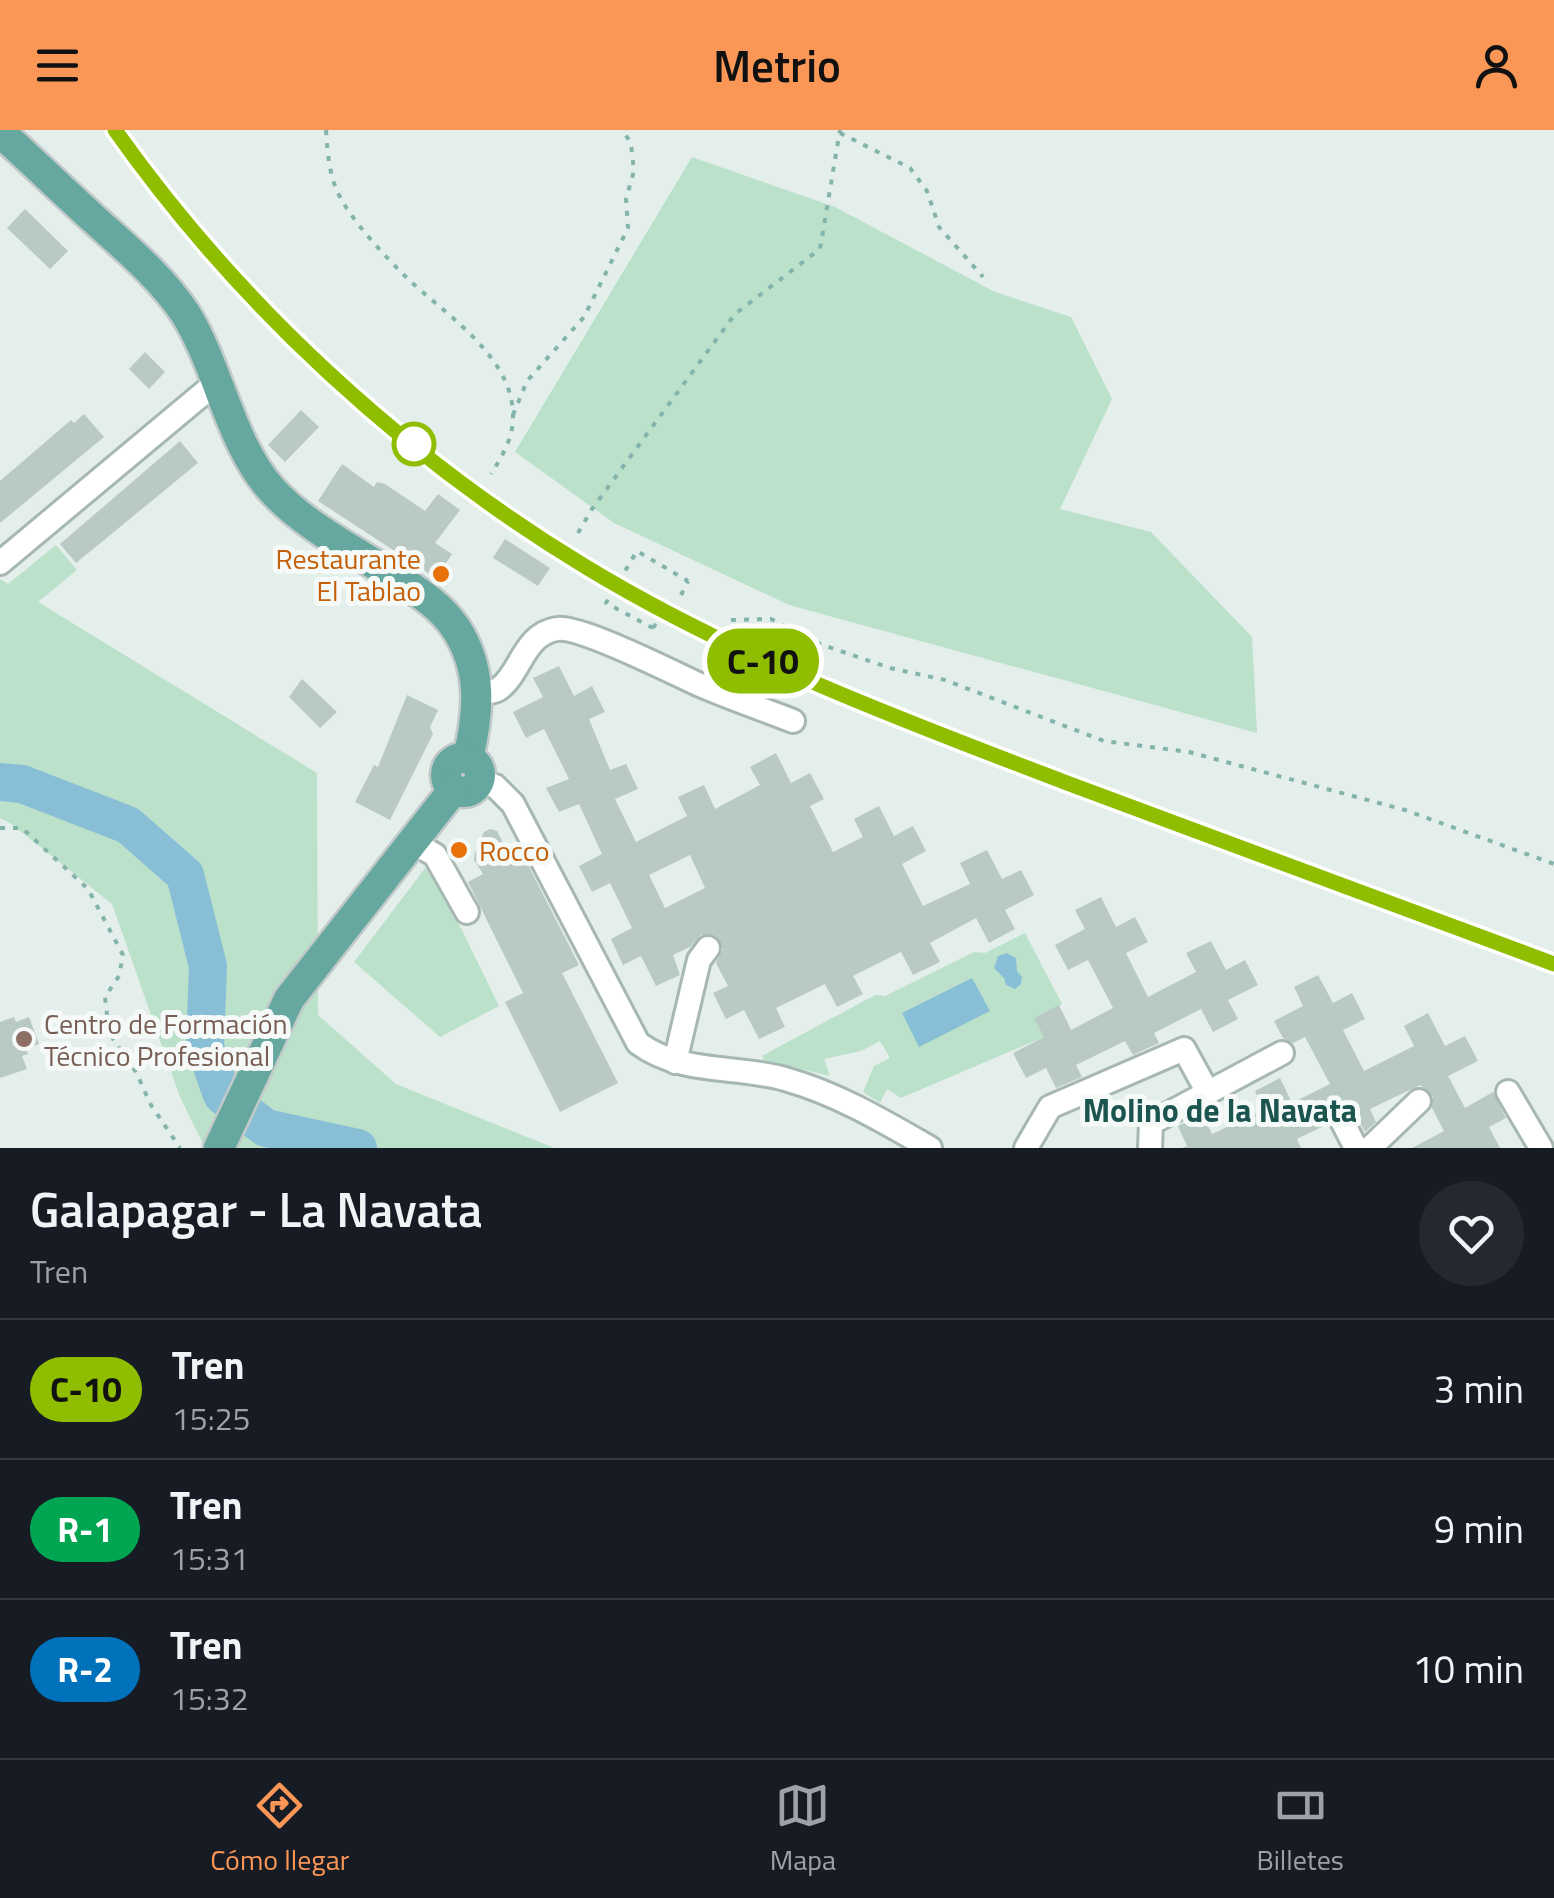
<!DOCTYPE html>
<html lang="es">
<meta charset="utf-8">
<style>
body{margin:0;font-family:"Titillium Web",sans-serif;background:#242831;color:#f1f3f6;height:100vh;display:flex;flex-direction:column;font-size:38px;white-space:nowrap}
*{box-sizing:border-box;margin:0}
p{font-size:32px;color:#9ea1a6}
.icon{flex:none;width:55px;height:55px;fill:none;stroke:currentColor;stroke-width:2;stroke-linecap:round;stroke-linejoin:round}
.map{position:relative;height:1018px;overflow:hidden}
.panel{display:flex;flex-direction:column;background:#171b24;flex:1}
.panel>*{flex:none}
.badge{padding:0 20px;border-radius:32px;font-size:35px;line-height:65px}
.map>.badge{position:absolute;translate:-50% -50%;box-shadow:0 0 0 5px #fff}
.round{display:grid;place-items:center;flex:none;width:105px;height:105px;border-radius:52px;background:#242831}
.head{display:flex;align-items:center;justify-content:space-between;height:170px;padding:0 30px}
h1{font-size:48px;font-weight:600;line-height:75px}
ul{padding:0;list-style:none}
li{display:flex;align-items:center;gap:30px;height:140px;padding:0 30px;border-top:2px solid #363941}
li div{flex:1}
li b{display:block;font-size:38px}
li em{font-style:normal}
li .badge{min-width:110px;font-weight:700;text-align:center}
header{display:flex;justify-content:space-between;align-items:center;height:130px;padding:0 30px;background:#fa9656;color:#111;font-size:45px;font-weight:600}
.menu{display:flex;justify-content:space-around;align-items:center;height:140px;border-top:2px solid #363941;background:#171b24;font-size:28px;color:#9ea1a6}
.menu a{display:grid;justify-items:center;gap:5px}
.menu .active{color:#fa9656}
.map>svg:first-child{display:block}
</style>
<header><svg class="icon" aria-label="menu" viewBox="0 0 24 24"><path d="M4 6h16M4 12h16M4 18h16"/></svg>Metrio<svg class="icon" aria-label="person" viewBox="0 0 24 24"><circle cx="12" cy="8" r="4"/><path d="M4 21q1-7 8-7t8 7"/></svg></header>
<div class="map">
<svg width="1554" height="1018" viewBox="0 0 1554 1018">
<rect width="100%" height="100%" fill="#e4eeeb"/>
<g fill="#bce1cb">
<path d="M 692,27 L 835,77 L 995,162 L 1071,187 L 1112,269 L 1060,379 L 1151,402 L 1252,507 L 1257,603 L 789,475 L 614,393 L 515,322 Z"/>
<path d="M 56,415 L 77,440 L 38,472 L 317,643 L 318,885 L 396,954 L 554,1018 L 205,1018 L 180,967 L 112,774 L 10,693 L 0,688 L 0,449 L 8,454 Z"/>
<path d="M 429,733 L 499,876 L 440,907 L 354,832 Z"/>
<path d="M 1025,803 L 1062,874 L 1035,888 L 1044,907 L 901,968 L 887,959 L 880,973 L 863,962 L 874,936 L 890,928 L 880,911 L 861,921 L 824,929 L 830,946 L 764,930 L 762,926 L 875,865 L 885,866 L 974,822 L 985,823 Z"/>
</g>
<g fill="#89bfd6">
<path d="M 1007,823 L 1016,828 L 1017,841 L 1022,847 L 1021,854 L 1015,859 L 1006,855 L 1004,848 L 994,838 L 998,826 Z"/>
<path d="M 972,848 L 990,881 L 919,917 L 902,883 Z"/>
</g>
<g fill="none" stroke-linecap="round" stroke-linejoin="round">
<path stroke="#89bfd6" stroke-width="38" d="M 0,652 L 22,654 L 128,695 L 185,745 L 208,836 L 205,917 L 222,965 L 266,998 L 358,1018"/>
</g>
<g fill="#b9cac5" fill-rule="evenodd">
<path d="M 25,79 L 68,121 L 50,139 L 7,98 Z"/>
<path d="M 145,222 L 165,242 L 149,259 L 129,239 Z"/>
<path d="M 301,280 L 319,297 L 285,332 L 268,315 Z"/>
<path d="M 84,284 L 104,307 L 0,393 L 0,351 L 71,290 L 74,293 Z"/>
<path d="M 180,311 L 198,333 L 76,433 L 60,414 Z"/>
<path d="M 342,334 L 374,357 L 377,352 L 385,354 L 425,381 L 438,364 L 460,380 L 435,413 L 452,424 L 436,448 L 318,371 Z"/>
<path d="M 505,409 L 550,438 L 538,456 L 493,428 Z"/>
<path d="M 559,536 L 574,566 L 592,556 L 605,582 L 589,589 L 610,640 L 626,634 L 638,659 L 615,669 L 636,712 L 687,686 L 678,667 L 704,655 L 715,679 L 760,655 L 750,637 L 776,623 L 791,653 L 810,643 L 824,669 L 810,676 L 833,722 L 863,707 L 854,689 L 879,676 L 894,706 L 913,696 L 926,721 L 902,734 L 923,776 L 970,754 L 960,733 L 987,720 L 1002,749 L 1021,740 L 1034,765 L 1005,780 L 1015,799 L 989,813 L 976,788 L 930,813 L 940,832 L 913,845 L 901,822 L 853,846 L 863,864 L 837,877 L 825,854 L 776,878 L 785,897 L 759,909 L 744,880 L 726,889 L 713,863 L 728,856 L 716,833 L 723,819 L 716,806 L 701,805 L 690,817 L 673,825 L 680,845 L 656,856 L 641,826 L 623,835 L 611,809 L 632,798 L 610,753 L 592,762 L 579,736 L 602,724 L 579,674 L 559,682 L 546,658 L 569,649 L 544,599 L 526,608 L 513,582 L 543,567 L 533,548 ZM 690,725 L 705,758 L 665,778 L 649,745 Z"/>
<path d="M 302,549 L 337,582 L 320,598 L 289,567 Z"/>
<path d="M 407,565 L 438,580 L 430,597 L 433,604 L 390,690 L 355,672 L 374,635 L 378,637 Z"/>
<path d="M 490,699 L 497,701 L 512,730 L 523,725 L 550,778 L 579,835 L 562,843 L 618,953 L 560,982 L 505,872 L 523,863 L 468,752 L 483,744 L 474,730 L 475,723 L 484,702 Z"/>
<path d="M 1101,767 L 1116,797 L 1135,787 L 1148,812 L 1126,823 L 1148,867 L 1196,842 L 1186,823 L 1211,811 L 1226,840 L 1245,830 L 1258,855 L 1228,870 L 1238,889 L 1213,902 L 1201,879 L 1154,903 L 1159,913 L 1133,925 L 1125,911 L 1076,935 L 1082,947 L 1056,958 L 1046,938 L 1026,948 L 1013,923 L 1044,907 L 1034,888 L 1059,875 L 1071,900 L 1113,878 L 1088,830 L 1068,840 L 1055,815 L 1085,799 L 1075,780 Z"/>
<path d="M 1318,845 L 1333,873 L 1352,863 L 1365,889 L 1343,900 L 1364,941 L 1414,916 L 1404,896 L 1428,883 L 1445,916 L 1465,906 L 1478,931 L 1448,946 L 1465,978 L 1493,962 L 1506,988 L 1489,997 L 1500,1018 L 1412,1018 L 1444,1001 L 1432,978 L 1433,966 L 1420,955 L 1370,979 L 1376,992 L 1365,1002 L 1355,983 L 1342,976 L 1330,982 L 1328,994 L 1297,1009 L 1301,1018 L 1182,1018 L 1187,1016 L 1178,996 L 1202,984 L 1212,1004 L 1264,980 L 1255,961 L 1280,948 L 1292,973 L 1330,954 L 1305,907 L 1293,913 L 1283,908 L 1274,891 L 1303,876 L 1294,857 Z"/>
<path d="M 14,887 L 16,892 L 29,887 L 39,914 L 26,919 L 28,924 L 22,926 L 27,939 L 0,948 L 0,892 Z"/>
</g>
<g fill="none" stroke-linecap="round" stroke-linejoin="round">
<g stroke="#a6b7b4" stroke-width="28">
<g id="minor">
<path d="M 0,433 L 218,251"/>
<path d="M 478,562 C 486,562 494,563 500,558 C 521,542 524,504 557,499 C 579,495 674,543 700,555 C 730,568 762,579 793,591"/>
<path d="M 480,651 L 495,656 L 513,674 L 638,913 C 681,945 736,935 785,949 C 838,964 883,991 930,1018"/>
<path d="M 414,713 L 435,725 L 467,782"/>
<path d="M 675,932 L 699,830 L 708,818"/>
<path d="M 1508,962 L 1541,1018"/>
<path d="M 1342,991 L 1356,1018"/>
<path d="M 1026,1018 L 1050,977 L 1184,919 L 1207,961"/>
<path d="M 1150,1018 L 1151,993 L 1282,923"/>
<path d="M 1370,1018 L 1419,971"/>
</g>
</g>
<g stroke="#c1cac9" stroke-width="35">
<g id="major">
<path d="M 0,2 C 32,31 63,61 95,90 C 127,119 161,147 185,183 C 219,237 230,314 272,360 C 306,397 355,421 397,448 C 418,462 440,475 455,497 C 483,539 479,582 468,628"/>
<circle cx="463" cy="645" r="17"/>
<path d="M 219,1018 L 289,869 L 454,659"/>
</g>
</g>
<g stroke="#83b4ac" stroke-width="4" stroke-dasharray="5 8" stroke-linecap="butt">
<path d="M 326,0 C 328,27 329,50 344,74 C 359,98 383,124 404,145 C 441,182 514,225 513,287 C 513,309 502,326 491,344"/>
<path d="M 840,3 L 910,38 L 927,61 L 939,97 L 983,147"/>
<path d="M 513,285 L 527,251 L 584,187 L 628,98 L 626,69 L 634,41 L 631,14 L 623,0"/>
<path d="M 578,403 L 592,379 L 735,184 L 820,119 L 840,0"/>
<path d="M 681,465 L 688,451"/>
<path d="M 731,490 L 771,489 L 820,514 L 890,538 L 945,550 L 1104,611 L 1189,622 L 1405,680 L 1554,734"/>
<path d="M 653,498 L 659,489"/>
<path d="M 0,698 L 22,698 L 88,759 L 123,825 L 119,846 L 105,867 L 109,903 L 136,942 L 151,975 L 180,1018"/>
</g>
<use href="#minor" stroke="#fff" stroke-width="22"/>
<use href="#major" stroke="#66a79f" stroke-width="30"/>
<g stroke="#5d7d79" stroke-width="10">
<path id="rail" d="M 115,0 C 274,227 502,407 751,526 C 869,583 993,625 1115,670 C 1261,725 1408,780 1554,834"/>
</g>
<use href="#rail" stroke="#f5faf8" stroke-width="6" stroke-dasharray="19" stroke-linecap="butt"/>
<path stroke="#83b4ac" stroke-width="4" stroke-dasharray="5 8" stroke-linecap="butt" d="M 653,498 L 606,473 L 637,421 L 688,451"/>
</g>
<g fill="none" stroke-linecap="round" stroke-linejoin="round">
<g stroke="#fff" stroke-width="22">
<path id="line" d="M 115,0 C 238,174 404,327 586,437 C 738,529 902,590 1067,653 C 1229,713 1392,774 1554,834"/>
</g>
<use href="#line" stroke="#8fbe00" stroke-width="15"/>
</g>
<circle fill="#fff" stroke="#8fbe00" stroke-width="5" cx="414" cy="314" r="20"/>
<g fill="#e8710a" stroke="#f5faf8" stroke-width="4">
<circle cx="441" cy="444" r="10"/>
<circle cx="459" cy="720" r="10"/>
</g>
<circle fill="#8d6e63" stroke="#f5faf8" stroke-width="4" cx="24" cy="909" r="10"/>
<g text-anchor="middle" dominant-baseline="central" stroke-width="10" stroke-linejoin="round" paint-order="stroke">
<g font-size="28" fill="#c56008" stroke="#f5faf8" text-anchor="end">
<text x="421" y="428">Restaurante<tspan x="421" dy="32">El Tablao</tspan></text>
<text x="479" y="720" text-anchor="start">Rocco</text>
</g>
<g font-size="28" fill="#785e54" stroke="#f5faf8" text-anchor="start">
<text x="44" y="893">Centro de Formación<tspan x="44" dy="32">Técnico Profesional</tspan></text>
</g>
<g font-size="32" font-weight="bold" fill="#1c5550" stroke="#f5faf8">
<text x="1220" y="980">Molino de la Navata</text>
</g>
</g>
</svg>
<b class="badge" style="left:763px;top:531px;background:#8fbe00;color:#111">C-10</b>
</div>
<section class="panel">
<div class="head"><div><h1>Galapagar - La Navata</h1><p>Tren</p></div><a class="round"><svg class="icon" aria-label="heart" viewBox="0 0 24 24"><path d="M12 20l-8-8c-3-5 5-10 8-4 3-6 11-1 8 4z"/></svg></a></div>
<ul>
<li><span class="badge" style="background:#8fbe00;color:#111">C-10</span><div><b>Tren</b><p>15:25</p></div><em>3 min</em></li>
<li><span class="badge" style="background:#00a651;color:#fff">R-1</span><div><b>Tren</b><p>15:31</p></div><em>9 min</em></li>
<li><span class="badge" style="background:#0072bc;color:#fff">R-2</span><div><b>Tren</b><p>15:32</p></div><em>10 min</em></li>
</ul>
</section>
<nav class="menu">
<a class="active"><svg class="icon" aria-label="directions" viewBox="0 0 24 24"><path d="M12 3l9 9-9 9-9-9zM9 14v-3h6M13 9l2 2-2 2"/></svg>Cómo llegar</a>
<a><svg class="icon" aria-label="map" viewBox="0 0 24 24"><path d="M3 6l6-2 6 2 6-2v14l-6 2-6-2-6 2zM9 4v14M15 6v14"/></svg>Mapa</a>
<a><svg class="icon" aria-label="tickets" viewBox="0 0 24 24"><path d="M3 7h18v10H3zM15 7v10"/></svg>Billetes</a>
</nav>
